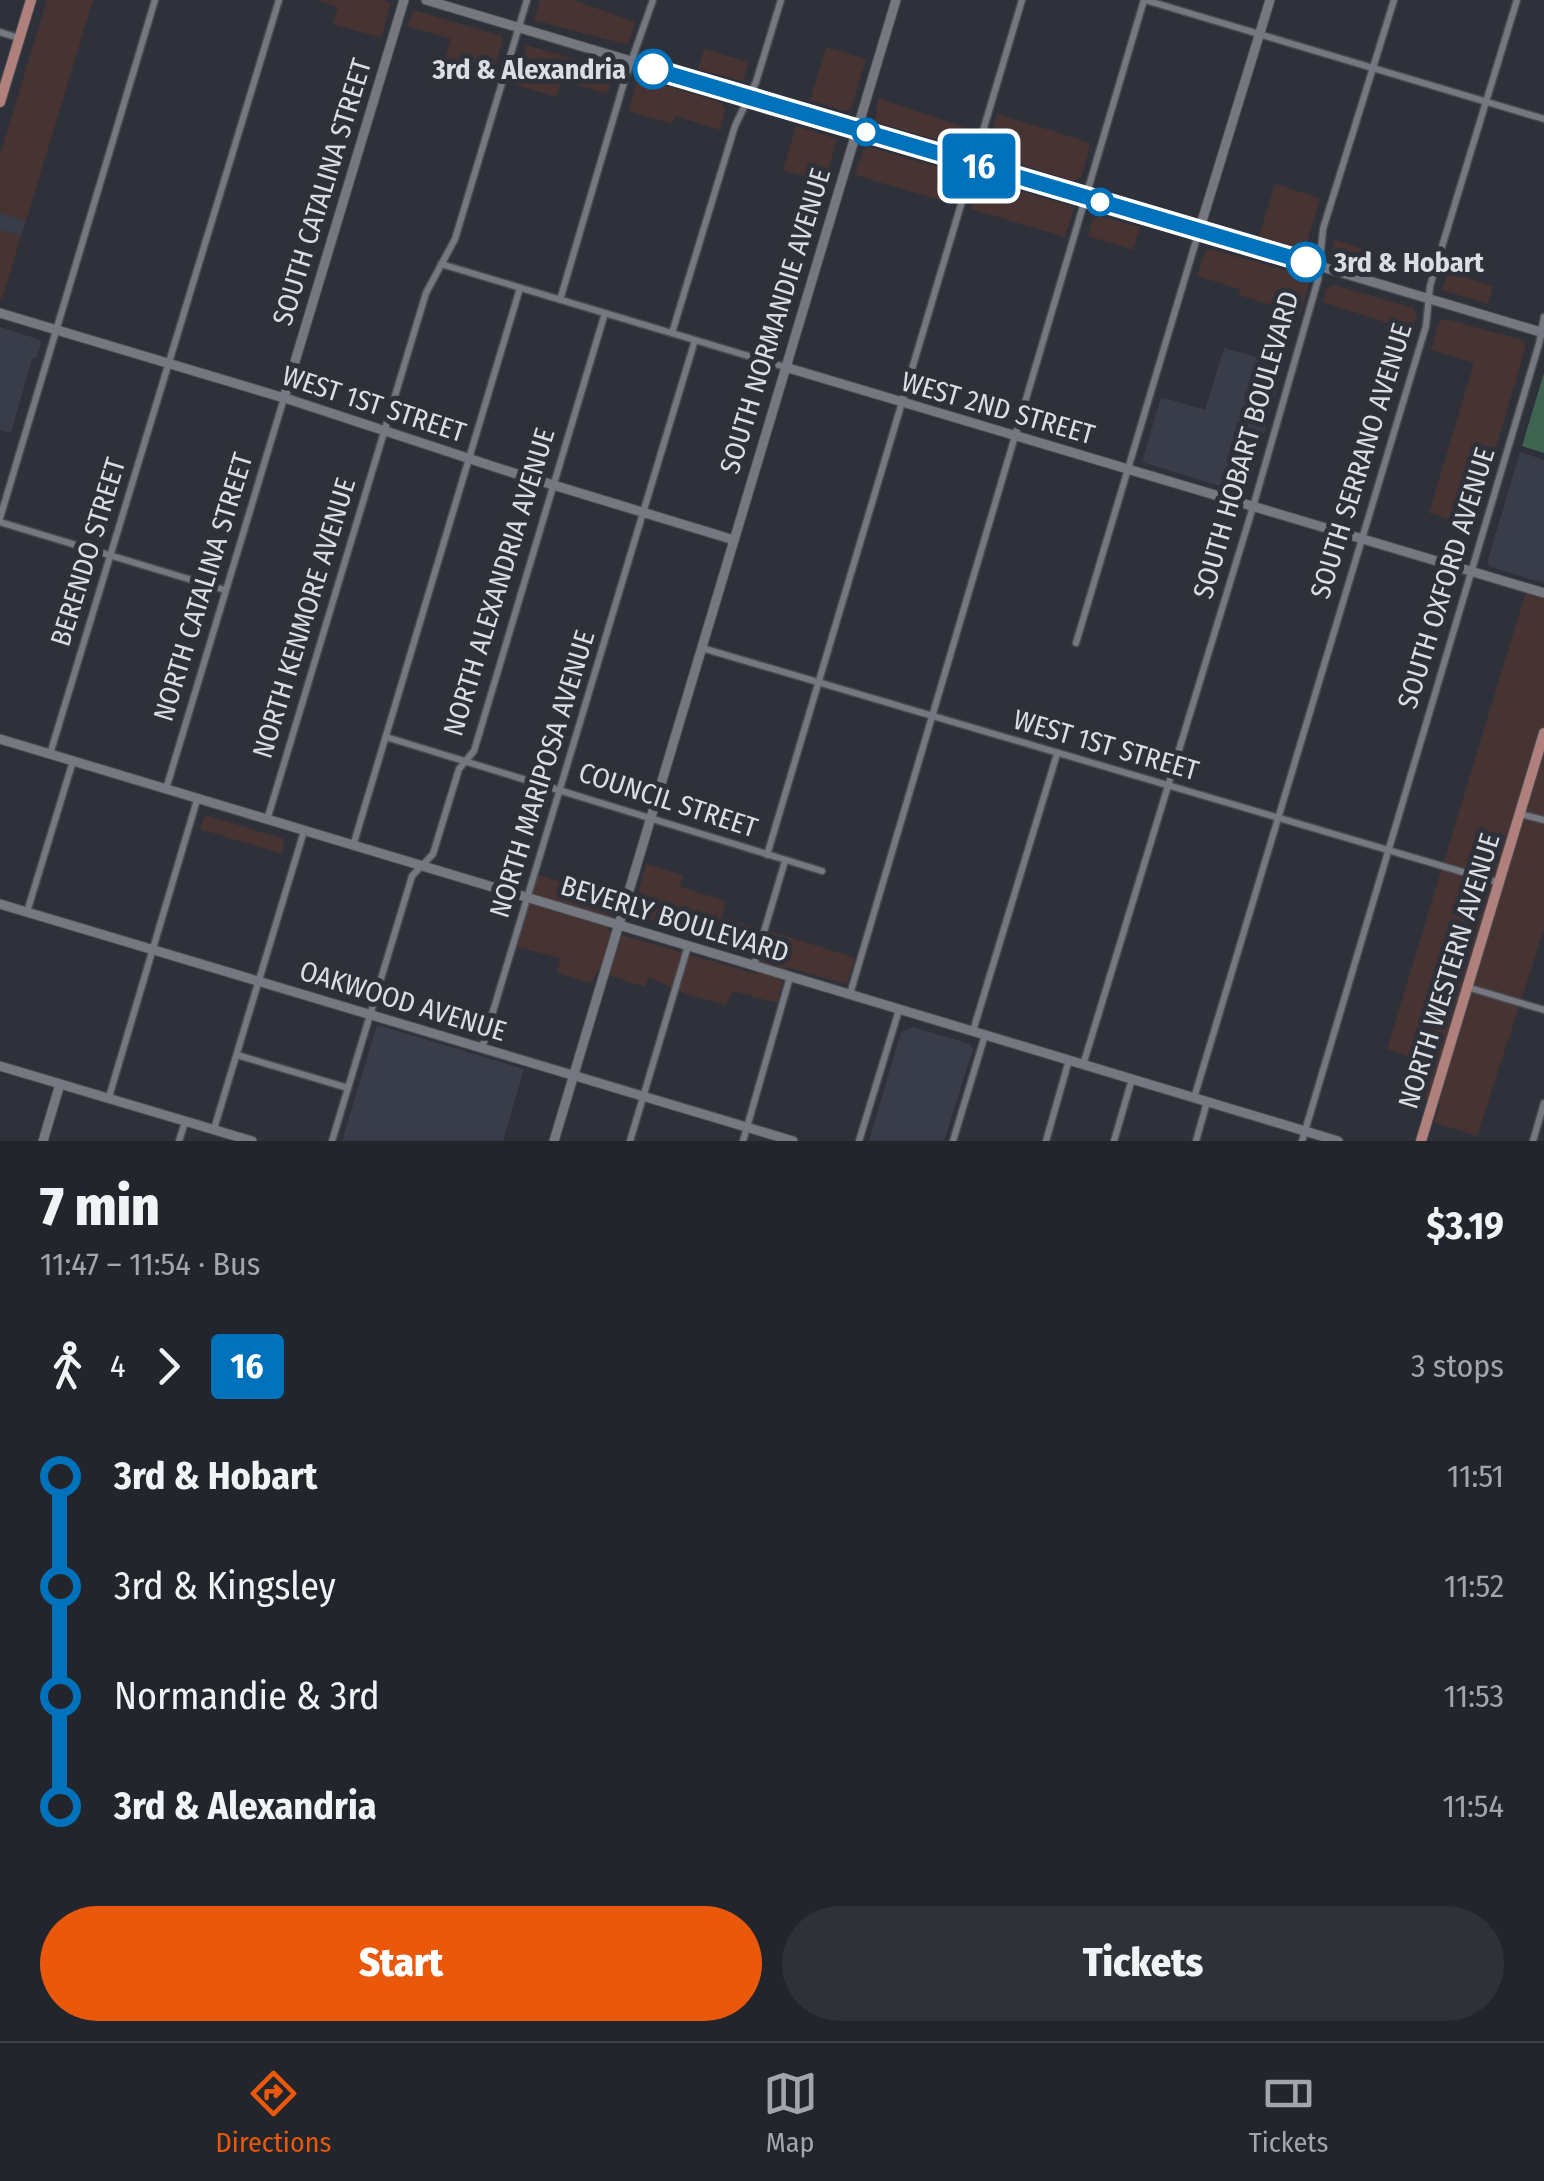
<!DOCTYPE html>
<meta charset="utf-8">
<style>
body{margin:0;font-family:"Fira Sans Condensed",sans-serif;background:#2e3137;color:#f1f3f6;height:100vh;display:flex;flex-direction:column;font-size:38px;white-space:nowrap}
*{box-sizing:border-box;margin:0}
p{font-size:32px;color:#a2a5a9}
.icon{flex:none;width:55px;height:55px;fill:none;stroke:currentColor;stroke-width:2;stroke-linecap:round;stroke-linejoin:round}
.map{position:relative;height:1141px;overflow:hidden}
.details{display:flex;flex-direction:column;background:#22252b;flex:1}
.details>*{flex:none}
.badge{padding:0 20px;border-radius:8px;font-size:35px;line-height:65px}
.map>.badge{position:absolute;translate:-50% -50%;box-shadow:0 0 0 5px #fff}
.legs{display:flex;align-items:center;gap:15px;height:110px;padding:0 40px;font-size:32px}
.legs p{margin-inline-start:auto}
.headline{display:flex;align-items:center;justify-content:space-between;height:170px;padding:0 40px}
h1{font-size:55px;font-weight:800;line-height:75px}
.cta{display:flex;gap:20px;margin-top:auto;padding:20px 40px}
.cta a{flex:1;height:115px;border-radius:60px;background:#ea580c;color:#fff;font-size:40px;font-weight:800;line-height:115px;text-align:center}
.cta a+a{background:#2e3137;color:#f1f3f6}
ul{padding:0 40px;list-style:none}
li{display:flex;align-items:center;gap:35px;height:110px;font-size:38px}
li i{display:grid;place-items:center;width:15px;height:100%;margin:0 12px;background:currentColor}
li i::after{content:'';width:25px;height:25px;margin:-12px;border:8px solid;border-radius:50%;background:#22252b}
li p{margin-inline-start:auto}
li:first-child i{background:linear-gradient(#0000 50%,currentColor 0)}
li:last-child i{background:linear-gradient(currentColor 50%,#0000 0)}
.tabs{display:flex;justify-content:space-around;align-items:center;height:140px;border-top:2px solid #3f4247;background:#22252b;font-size:28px;color:#a2a5a9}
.tabs a{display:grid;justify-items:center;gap:5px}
.tabs .current{color:#ea580c}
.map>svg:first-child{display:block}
</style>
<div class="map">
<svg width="1544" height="1141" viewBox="0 0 1544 1141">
<rect width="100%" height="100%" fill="#2e3139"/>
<g fill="#473332">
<path d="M 47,0 L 93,0 L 26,221 L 0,213 L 0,155 Z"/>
<path d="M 317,0 L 382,0 L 391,3 L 381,38 L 333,24 L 338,7 Z"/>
<path d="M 540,0 L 573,0 L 635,22 L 628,45 L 534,20 Z"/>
<path d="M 414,10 L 501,36 L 503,39 L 492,77 L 444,63 L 451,39 L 407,26 Z"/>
<path d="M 526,45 L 615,70 L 607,94 L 562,80 L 556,97 L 513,84 Z"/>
<path d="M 826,47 L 866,59 L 851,109 L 845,111 L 810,100 Z"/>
<path d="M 704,49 L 749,62 L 743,81 L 698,69 Z"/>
<path d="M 642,78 L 722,103 L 725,110 L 720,130 L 675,116 L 672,124 L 628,111 L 637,81 Z"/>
<path d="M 878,98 L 966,128 L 961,143 L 956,145 L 875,122 Z"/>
<path d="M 997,114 L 1091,143 L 1081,177 L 1073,181 L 988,154 L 987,148 Z"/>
<path d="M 796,126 L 837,139 L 825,182 L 783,170 Z"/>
<path d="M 868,147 L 959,173 L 950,203 L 855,175 L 863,150 Z"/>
<path d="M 983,180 L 1074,207 L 1065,237 L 971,209 L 980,181 Z"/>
<path d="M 1275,184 L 1320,198 L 1305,250 L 1259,236 Z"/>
<path d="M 1098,216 L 1140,227 L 1133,250 L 1088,236 L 1092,220 Z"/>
<path d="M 0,230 L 21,236 L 2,299 L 0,298 Z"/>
<path d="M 1334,240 L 1379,254 L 1374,269 L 1332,256 Z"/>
<path d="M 1210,249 L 1306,276 L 1309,285 L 1300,314 L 1239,295 L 1240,289 L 1197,276 L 1205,252 Z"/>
<path d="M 1448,272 L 1493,286 L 1488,304 L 1442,290 Z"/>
<path d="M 1335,285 L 1413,308 L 1417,314 L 1412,331 L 1323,302 L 1327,288 Z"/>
<path d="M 1446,319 L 1522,340 L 1526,345 L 1473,526 L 1429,513 L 1474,363 L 1431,350 L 1439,322 Z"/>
<path d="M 1526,591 L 1544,597 L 1544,929 L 1477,1136 L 1434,1122 L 1440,1104 L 1399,1092 L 1410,1057 L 1387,1049 Z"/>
<path d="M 205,815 L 284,839 L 282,854 L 200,829 Z"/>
<path d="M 646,864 L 683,875 L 680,887 L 726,901 L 722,917 L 755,927 L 747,952 L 676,932 L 665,924 L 633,913 Z"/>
<path d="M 538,875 L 619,901 L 607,931 L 757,974 L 770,931 L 855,958 L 847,984 L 786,967 L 777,1003 L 733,991 L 726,1005 L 683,993 L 649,977 L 645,987 L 597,971 L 591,983 L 557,973 L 560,958 L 517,947 Z"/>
</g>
<g fill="#383d49">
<path d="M 0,213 L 26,221 L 21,236 L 0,230 Z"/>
<path d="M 0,327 L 38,339 L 41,343 L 37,357 L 32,359 L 11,433 L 0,430 Z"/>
<path d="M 1224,348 L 1284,365 L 1246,494 L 1142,462 L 1161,397 L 1205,410 Z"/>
<path d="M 1520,452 L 1544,460 L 1544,583 L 1491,567 L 1487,563 Z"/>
<path d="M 377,1025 L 524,1069 L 503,1141 L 342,1141 Z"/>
<path d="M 912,1027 L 970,1044 L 973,1049 L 944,1141 L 869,1141 L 901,1032 Z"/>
</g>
<path fill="#3f6451" d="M 1544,373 L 1544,453 L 1522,446 Z"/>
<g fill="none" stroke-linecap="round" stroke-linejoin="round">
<g stroke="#4a4c52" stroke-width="9">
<g id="street">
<path d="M 1145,0 L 1544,119"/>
<path d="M 0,32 L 19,38"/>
<path d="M 441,264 L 785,367"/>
<path d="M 560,300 L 625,79 L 653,0"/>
<path d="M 672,333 L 735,126 L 756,82 L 781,0"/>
<path d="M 0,518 L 155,0"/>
<path d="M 0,522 L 225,590"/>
<path d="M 1076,643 L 1199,231"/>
<path d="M 702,648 L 1500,883"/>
<path d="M 386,737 L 822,871"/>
<path d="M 50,754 L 279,0"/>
<path d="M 166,789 L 284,398"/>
<path d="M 1520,814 L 1544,820"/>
<path d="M 267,820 L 426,293 L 455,239 L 527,0"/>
<path d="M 353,846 L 520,288"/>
<path d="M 767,855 L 1022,0"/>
<path d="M 27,912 L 73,761"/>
<path d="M 754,965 L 785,861"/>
<path d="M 1467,987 L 1544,1010"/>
<path d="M 850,994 L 1144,0"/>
<path d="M 973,1031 L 1057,754"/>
<path d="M 482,1048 L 695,340"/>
<path d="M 237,1055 L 348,1088"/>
<path d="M 1083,1065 L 1253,507 L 1318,280 L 1323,229 L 1394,0"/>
<path d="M 109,1097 L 197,800"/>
<path d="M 1194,1098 L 1426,326 L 1430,286 L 1517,0"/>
<path d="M 214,1129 L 304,831"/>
<path d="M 179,1141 L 185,1122"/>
<path d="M 332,1141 L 412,876 L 433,854 L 459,769 L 474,751 L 605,313"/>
<path d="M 630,1141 L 688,946"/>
<path d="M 743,1141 L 790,977"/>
<path d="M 859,1141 L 899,1010"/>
<path d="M 953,1141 L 985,1035"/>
<path d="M 1046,1141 L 1069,1060"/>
<path d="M 1114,1141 L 1132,1079"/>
<path d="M 1196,1141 L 1207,1102"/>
<path d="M 1302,1141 L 1539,344 L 1544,317"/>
<path d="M 1533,1141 L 1544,1103"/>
</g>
</g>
<g stroke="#4a4c52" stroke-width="11">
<g id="secondary">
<path d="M 426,0 L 1544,333"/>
<path d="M 1199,231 L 1270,0"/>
<path d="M 0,313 L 291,400 L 504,470 L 734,540"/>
<path d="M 785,367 L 1544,593"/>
<path d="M 284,398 L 404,0"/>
<path d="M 0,739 L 1338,1141"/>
<path d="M 0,904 L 793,1141"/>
<path d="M 0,1066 L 252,1141"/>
<path d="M 43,1141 L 60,1084"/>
<path d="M 554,1141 L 896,0"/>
</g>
</g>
<g stroke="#4a4c52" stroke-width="12">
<g id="primary">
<path d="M 0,102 L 31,0"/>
<path d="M 1421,1141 L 1544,733"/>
</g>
</g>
<use href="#street" stroke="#757881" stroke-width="6"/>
<use href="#secondary" stroke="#757881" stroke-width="9"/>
<use href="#primary" stroke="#b0807d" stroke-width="10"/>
</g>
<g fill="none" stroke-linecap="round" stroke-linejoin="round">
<g stroke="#fff" stroke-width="22">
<path id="line-1" d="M 653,69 L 1306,262"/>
</g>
<use href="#line-1" stroke="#0072bc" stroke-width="15"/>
</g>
<g fill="#fff" stroke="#0072bc" stroke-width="5">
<circle cx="653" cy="69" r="18"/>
<circle cx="866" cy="132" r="12"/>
<circle cx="1100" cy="202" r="12"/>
<circle cx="1306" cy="262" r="18"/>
</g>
<g text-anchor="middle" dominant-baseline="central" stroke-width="10" stroke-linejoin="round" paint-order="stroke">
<g font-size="28" font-weight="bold" fill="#dbdde2" stroke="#2e3139" text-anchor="end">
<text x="626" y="69">3rd &amp; Alexandria</text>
<text x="1334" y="262" text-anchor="start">3rd &amp; Hobart</text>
</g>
<g font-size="28" fill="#dbdde2" stroke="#2e3139">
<text transform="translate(322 192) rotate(-73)">SOUTH CATALINA STREET</text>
<text transform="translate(775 321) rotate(-73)">SOUTH NORMANDIE AVENUE</text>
<text transform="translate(374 404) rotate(18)">WEST 1ST STREET</text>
<text transform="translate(998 408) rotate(16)">WEST 2ND STREET</text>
<text transform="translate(1246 445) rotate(-74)">SOUTH HOBART BOULEVARD</text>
<text transform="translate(1361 461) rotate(-73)">SOUTH SERRANO AVENUE</text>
<text transform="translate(88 552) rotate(-73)">BERENDO STREET</text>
<text transform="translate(1446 578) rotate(-73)">SOUTH OXFORD AVENUE</text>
<text transform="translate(499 582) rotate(-73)">NORTH ALEXANDRIA AVENUE</text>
<text transform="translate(203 587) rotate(-73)">NORTH CATALINA STREET</text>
<text transform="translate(304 618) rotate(-73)">NORTH KENMORE AVENUE</text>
<text transform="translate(1106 745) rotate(16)">WEST 1ST STREET</text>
<text transform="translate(542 774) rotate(-73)">NORTH MARIPOSA AVENUE</text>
<text transform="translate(668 800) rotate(18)">COUNCIL STREET</text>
<text transform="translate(675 919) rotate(17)">BEVERLY BOULEVARD</text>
<text transform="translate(1449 971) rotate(-73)">NORTH WESTERN AVENUE</text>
<text transform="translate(403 1001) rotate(17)">OAKWOOD AVENUE</text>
</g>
</g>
</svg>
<b class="badge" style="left:979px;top:166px;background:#0072bc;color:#fff">16</b>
</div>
<section class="details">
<div class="headline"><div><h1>7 min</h1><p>11:47 – 11:54 · Bus</p></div><b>$3.19</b></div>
<div class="legs"><svg class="icon" aria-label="walk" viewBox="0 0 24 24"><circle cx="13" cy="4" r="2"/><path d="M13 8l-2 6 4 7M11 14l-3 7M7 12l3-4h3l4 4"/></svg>4<svg class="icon" aria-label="forward" viewBox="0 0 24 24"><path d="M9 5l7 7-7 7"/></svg><b class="badge" style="background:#0072bc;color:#fff">16</b><p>3 stops</p></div>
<ul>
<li><i style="color:#0072bc"></i><b>3rd &amp; Hobart</b><p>11:51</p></li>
<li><i style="color:#0072bc"></i><span>3rd &amp; Kingsley</span><p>11:52</p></li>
<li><i style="color:#0072bc"></i><span>Normandie &amp; 3rd</span><p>11:53</p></li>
<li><i style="color:#0072bc"></i><b>3rd &amp; Alexandria</b><p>11:54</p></li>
</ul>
<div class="cta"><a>Start</a><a>Tickets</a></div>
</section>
<nav class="tabs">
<a class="current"><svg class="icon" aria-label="directions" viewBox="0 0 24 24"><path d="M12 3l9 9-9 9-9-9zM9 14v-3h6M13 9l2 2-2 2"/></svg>Directions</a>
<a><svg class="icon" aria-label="map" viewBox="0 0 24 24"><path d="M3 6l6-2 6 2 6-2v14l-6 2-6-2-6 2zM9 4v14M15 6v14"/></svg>Map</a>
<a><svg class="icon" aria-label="tickets" viewBox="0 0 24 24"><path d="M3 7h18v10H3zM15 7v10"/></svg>Tickets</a>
</nav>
